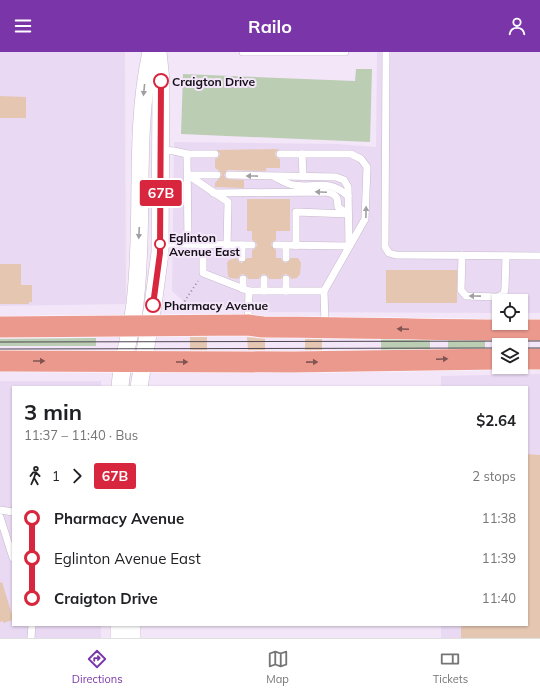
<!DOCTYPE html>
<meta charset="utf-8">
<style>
body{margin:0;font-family:Mulish,sans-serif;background:#f6f6f6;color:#202124;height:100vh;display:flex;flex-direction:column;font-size:15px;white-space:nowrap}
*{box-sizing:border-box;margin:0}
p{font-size:13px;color:#757577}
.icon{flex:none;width:22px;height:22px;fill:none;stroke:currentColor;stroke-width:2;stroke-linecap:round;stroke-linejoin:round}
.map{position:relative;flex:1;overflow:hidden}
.sheet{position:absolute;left:12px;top:334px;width:516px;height:240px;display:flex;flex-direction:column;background:#fff;border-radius:0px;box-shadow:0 1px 3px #0004}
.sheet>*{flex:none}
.badge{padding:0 8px;border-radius:3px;font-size:14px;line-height:26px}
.buttons{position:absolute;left:492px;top:242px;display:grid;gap:8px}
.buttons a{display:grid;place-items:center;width:36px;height:36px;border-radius:0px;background:#fff;box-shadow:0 1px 3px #0004;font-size:20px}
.map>.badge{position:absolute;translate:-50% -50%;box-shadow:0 0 0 2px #fff}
.legs{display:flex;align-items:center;gap:6px;height:44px;padding:0 12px;font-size:13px}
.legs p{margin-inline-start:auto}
.summary{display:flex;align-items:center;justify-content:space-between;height:68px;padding:0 12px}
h1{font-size:22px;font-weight:700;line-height:30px}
ul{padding:0 12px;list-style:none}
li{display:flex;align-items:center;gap:14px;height:40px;font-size:15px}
li i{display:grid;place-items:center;width:6px;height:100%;margin:0 5px;background:currentColor}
li i::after{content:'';width:10px;height:10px;margin:-5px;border:3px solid;border-radius:50%;background:#fff}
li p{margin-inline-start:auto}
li:first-child i{background:linear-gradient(#0000 50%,currentColor 0)}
li:last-child i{background:linear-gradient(currentColor 50%,#0000 0)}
header{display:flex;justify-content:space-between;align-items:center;height:52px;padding:0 12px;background:#7a36a9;color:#fff;font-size:18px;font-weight:700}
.menu{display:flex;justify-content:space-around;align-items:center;height:56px;border-top:1px solid #e0e0e0;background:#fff;font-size:11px;color:#757577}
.menu a{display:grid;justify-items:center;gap:2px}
.menu .active{color:#7a36a9}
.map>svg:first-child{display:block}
</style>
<header><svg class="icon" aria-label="menu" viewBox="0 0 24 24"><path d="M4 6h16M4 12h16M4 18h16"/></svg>Railo<svg class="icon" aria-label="person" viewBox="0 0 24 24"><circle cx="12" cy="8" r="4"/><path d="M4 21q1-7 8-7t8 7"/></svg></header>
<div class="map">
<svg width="540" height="586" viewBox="0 0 540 586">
<rect width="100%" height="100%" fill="#f3e6f9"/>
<g fill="#ead9f3">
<path d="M 0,0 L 125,0 L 126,252 L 0,254 Z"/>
<path d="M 377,0 L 540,0 L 540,261 L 521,261 L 521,249 L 499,249 L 499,261 L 264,260 L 220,255 L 191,256 L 172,239 L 174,90 L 337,92 L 376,95 Z"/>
<path d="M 540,322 L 540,586 L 441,586 L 441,573 L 527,573 L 527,335 L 441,335 L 441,324 Z"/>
<path d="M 0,329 L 101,329 L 101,335 L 13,335 L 13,573 L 101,573 L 101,586 L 0,586 Z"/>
</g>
<g fill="#bbceb3">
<path d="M 356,17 L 372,17 L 370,90 L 181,82 L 183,22 L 355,29 Z"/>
<path d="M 448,284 L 485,284 L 485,301 L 448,300 Z"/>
<path d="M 430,285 L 430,299 L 381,299 L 381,286 Z"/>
<path d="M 96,286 L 96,294 L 0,294 L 0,287 Z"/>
</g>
<g fill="#e5c6b1">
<path d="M 0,44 L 26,45 L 26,66 L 0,66 Z"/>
<path d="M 279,97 L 276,99 L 275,102 L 277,106 L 280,107 L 280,116 L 266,116 L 266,119 L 227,118 L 224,123 L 226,127 L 244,128 L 244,136 L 215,135 L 215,131 L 222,123 L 221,120 L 215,116 L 215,107 L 218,106 L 220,102 L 217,98 Z"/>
<path d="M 247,147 L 290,147 L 290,179 L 276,179 L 276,188 L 272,190 L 271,193 L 276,198 L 276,206 L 281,206 L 283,210 L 286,211 L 291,206 L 298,206 L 301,211 L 300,222 L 297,226 L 291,227 L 290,224 L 286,222 L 283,223 L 281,227 L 269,227 L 268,224 L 264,222 L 261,223 L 259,227 L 248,227 L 247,224 L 243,222 L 240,223 L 238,227 L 230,226 L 228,224 L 227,211 L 229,208 L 237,206 L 239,210 L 242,211 L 247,206 L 252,206 L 252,198 L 255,197 L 257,193 L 256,190 L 252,188 L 252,179 L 247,179 Z"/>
<path d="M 0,212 L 21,212 L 21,233 L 32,233 L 32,250 L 29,250 L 29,252 L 0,252 Z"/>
<rect x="386" y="218" width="71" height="33"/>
<rect x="190" y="285" width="17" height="13"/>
<path d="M 247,285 L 265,287 L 265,298 L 248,298 Z"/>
<rect x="305" y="287" width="17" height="11"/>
<path d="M 527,402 L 540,403 L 540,586 L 461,586 L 461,573 L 527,573 Z"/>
<path d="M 2,530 L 13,566 L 13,568 L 3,571 L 3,569 L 0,570 L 0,531 Z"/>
</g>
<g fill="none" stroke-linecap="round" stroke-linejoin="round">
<g stroke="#c6b9cc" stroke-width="8">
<g id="service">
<path d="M 243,0 L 345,0"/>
<path d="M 386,0 L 385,195 L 389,201 L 396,203 L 540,204"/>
<path d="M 162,98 L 174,99 L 187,102 L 188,192"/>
<path d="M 187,102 L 215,102"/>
<path d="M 280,102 L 351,102 L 361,107 L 367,115 L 365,167 L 324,239 L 325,273"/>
<path d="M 302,102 L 303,124"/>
<path d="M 188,123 L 228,150 L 227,193"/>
<path d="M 188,123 L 217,123"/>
<path d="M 229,123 L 336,125 L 344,128 L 348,135 L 349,194"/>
<path d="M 275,125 C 281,128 287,132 293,133 C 316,137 328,126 348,144"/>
<path d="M 213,141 L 326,140 L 333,142 L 337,146 L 338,155 L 348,162"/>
<path d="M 161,192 L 252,193"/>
<path d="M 203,192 L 203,221 L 249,239"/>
<path d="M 242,193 L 242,206"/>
<path d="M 276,193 L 349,194"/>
<path d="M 286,194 L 286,206"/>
<path d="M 296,194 L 296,160 L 348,162"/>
<path d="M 462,203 L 461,238 L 466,244 L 497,245 L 504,242 L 505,236 L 506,204"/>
<path d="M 243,227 L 243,237"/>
<path d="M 264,227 L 264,239"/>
<path d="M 286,227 L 286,239"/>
<path d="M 248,271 L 249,239 L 324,239"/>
<path d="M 0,458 L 13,460"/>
<path d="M 0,465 L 13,506"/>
<path d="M 31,586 L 32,573"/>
</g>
</g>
<g stroke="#c6b9cc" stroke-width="18">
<g id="tertiary">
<path d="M 120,335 C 122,307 132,279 135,251 C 145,168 133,82 151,0"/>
<path d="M 139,335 L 153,253 L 160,201 L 161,29 L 158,0"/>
<path d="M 119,573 L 119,586"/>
<path d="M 132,586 L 132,573"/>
</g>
</g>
<g stroke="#fff" stroke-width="22">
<g id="primary">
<path d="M 0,275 L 248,273 L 263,275 C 355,275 448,279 540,278"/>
<path d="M 521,307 L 540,307"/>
<path d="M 0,309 L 292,310 L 499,307"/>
</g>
</g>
<path stroke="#988e9c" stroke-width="2" stroke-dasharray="1 3" stroke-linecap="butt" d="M 180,256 L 198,229"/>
<use href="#service" stroke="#fff" stroke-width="7"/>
<use href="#tertiary" stroke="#fff" stroke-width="17"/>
<use href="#primary" stroke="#ec998d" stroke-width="21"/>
<g stroke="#4e4751" stroke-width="1">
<path d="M 0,290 L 540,289"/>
<path d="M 521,296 L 540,296"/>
<path d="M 0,297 L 499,296"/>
</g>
</g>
<defs><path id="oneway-solid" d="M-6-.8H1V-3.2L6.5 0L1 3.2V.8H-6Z"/></defs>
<g fill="#a19fa2">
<use href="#oneway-solid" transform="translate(144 38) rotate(96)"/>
<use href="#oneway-solid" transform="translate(252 124) rotate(-179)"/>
<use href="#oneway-solid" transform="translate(321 140) rotate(-178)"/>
<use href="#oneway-solid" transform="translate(366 160) rotate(-89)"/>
<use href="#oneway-solid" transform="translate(139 181) rotate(93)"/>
<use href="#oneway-solid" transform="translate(475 244) rotate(-179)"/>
</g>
<g fill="#805452">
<use href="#oneway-solid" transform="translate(403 277) rotate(-177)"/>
<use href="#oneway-solid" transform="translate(442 307) rotate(-2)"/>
<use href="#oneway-solid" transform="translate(39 309)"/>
<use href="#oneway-solid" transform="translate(182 310)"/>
<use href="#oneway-solid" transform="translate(312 310) rotate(-1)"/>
</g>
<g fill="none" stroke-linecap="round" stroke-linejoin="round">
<g stroke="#fff" stroke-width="9">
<path id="line-1" d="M 153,253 L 160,201 L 161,29"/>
</g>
<use href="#line-1" stroke="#d7263d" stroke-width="6"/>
</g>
<g fill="#fff" stroke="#d7263d" stroke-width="2">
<circle cx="161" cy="29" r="7"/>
<circle cx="160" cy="192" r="5"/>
<circle cx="153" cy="253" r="7"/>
</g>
<g text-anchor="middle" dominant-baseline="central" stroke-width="4" stroke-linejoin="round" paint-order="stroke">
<g font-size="12" font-weight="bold" fill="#151017" stroke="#f3e6f9" text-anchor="start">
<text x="172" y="29">Craigton Drive</text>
<text x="169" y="185">Eglinton<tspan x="169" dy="14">Avenue East</tspan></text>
<text x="164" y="253">Pharmacy Avenue</text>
</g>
</g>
</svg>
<div class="buttons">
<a><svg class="icon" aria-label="locate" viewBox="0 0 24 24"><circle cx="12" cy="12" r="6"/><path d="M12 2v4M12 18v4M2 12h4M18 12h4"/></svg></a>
<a><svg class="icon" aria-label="layers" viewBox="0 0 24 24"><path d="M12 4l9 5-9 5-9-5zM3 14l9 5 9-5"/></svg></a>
</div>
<b class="badge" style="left:161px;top:141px;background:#d7263d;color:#fff">67B</b>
<section class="sheet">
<div class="summary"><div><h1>3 min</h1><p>11:37 – 11:40 · Bus</p></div><b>$2.64</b></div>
<div class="legs"><svg class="icon" aria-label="walk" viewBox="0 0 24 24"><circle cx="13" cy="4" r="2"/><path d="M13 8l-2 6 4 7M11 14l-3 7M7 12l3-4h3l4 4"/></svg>1<svg class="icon" aria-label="forward" viewBox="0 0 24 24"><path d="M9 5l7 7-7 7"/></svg><b class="badge" style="background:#d7263d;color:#fff">67B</b><p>2 stops</p></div>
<ul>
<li><i style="color:#d7263d"></i><b>Pharmacy Avenue</b><p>11:38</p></li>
<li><i style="color:#d7263d"></i><span>Eglinton Avenue East</span><p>11:39</p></li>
<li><i style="color:#d7263d"></i><b>Craigton Drive</b><p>11:40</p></li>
</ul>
</section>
</div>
<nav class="menu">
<a class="active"><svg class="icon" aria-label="directions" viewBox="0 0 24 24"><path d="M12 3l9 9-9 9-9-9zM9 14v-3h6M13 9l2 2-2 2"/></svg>Directions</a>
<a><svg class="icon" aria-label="map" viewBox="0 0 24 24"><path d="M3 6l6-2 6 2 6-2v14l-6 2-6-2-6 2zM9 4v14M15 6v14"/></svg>Map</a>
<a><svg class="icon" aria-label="tickets" viewBox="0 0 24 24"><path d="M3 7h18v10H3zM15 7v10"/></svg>Tickets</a>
</nav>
